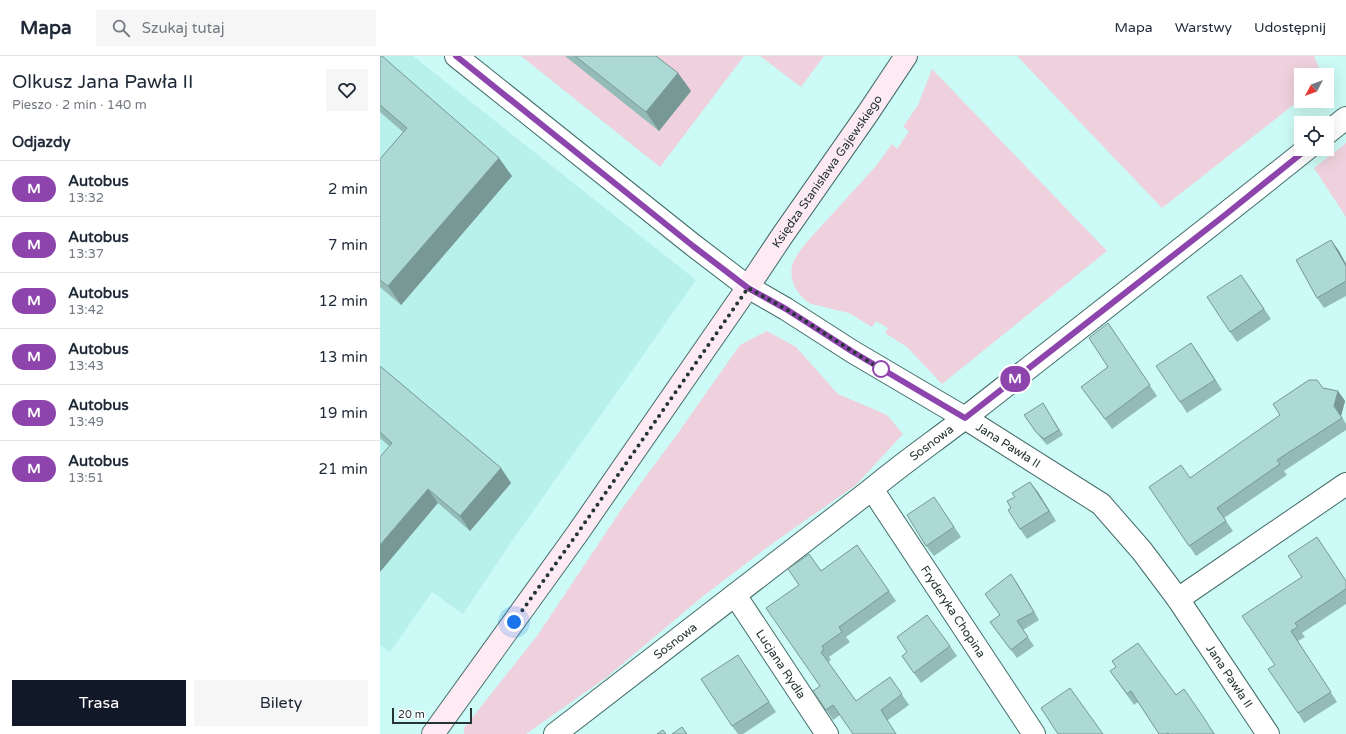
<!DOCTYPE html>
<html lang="pl">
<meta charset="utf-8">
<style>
body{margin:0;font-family:"Varela Round",sans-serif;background:#f6f6f7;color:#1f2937;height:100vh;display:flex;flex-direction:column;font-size:15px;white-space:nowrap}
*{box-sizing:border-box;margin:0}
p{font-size:13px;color:#747a83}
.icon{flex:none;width:22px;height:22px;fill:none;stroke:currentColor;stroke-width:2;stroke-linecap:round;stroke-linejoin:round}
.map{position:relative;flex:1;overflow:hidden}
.panel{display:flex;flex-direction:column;background:#fff;width:380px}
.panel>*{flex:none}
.badge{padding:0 8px;border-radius:13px;font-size:14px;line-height:26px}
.needle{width:26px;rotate:229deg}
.buttons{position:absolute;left:914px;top:12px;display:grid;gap:8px}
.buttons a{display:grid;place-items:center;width:40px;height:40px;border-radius:0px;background:#fff;box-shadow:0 4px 16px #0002;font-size:20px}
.scale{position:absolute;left:12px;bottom:10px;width:80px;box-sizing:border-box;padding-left:4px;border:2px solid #243534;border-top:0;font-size:11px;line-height:14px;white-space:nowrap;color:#243534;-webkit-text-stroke:3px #fff;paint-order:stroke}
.you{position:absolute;width:20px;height:20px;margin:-10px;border:3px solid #fff;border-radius:50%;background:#1a73e8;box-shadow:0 0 0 6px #1a73e833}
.map>.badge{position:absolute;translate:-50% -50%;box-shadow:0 0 0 2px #fff}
h2{padding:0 12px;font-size:15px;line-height:36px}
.round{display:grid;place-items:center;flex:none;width:42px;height:42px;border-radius:0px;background:#f6f6f7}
.overview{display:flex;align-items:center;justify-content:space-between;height:68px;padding:0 12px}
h1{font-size:19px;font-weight:600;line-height:30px}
.cta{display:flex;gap:8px;margin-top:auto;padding:8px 12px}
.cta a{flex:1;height:46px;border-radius:0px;background:#111827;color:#fff;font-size:16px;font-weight:600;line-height:46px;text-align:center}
.cta a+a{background:#f6f6f7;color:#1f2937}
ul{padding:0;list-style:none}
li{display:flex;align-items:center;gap:12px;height:56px;padding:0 12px;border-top:1px solid #e0e1e3}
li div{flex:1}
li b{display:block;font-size:15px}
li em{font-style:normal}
li .badge{min-width:44px;font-weight:700;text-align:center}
header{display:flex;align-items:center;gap:24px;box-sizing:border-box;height:56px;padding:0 20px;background:#fff;border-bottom:1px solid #e0e1e3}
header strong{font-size:19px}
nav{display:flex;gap:22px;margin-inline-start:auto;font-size:14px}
.search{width:280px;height:36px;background:#f6f6f7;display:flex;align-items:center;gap:10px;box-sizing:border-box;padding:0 14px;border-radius:0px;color:#747a83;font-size:15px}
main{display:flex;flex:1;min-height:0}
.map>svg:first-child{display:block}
</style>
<header>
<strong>Mapa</strong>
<div class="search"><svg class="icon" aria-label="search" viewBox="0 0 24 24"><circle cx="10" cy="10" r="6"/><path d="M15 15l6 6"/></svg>Szukaj tutaj</div>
<nav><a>Mapa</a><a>Warstwy</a><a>Udostępnij</a></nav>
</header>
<main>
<section class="panel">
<div class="overview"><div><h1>Olkusz Jana Pawła II</h1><p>Pieszo · 2 min · 140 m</p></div><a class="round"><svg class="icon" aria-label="heart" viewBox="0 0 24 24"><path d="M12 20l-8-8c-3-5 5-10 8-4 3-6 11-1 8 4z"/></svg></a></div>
<h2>Odjazdy</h2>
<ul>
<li><span class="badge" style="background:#8e44ad;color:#fff">M</span><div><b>Autobus</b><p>13:32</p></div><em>2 min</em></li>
<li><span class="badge" style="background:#8e44ad;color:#fff">M</span><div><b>Autobus</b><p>13:37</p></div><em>7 min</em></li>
<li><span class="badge" style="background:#8e44ad;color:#fff">M</span><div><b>Autobus</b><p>13:42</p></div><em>12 min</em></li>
<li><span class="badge" style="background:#8e44ad;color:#fff">M</span><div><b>Autobus</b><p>13:43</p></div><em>13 min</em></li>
<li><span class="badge" style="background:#8e44ad;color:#fff">M</span><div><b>Autobus</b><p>13:49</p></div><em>19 min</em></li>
<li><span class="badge" style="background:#8e44ad;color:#fff">M</span><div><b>Autobus</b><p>13:51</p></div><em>21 min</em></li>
</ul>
<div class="cta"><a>Trasa</a><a>Bilety</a></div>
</section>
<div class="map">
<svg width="966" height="678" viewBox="0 0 966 678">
<rect width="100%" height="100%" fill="#ccfaf6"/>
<path fill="#b8f0ec" d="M 0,0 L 33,0 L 316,224 L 132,485 L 83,558 L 52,536 L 10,596 L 0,589 Z"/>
<g fill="#eed1dc">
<path d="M 141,0 L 364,0 L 280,111 Z"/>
<path d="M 380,0 L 444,0 L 421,31 Z"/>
<path d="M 637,0 L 934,0 L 942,19 L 921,19 L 921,43 L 782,152 Z"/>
<path d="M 552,13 L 727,195 L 562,328 L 527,291 L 505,277 L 508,272 L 496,265 L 492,271 L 469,257 L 431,248 C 418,240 409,226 412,210 C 414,202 420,195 425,188 L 496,110 L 512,88 L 517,93 L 529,75 L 523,71 L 538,49 Z"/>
<path d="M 966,87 L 966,161 L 934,112 Z"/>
<path d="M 387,275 L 416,291 L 458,338 L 507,359 L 523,378 L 476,429 L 393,487 L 322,541 L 227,621 L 146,678 L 84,678 L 84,672 L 157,580 L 241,454 L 298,377 L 360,289 Z"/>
</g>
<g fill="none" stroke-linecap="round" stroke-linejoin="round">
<g stroke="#446d6a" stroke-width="24">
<g id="street">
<path id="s1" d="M 76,0 L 313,189 L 368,231 L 406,253 L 473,296 L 585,362 L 721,448 L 762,495 L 798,543 L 888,678"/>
<path d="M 947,77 L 966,62"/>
<path id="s2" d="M 492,433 L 654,678"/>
<path id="s3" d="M 355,539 L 447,678"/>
<path d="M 798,543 L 966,428"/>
<path id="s4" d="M 175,678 L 492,433 C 525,405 561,381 595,354 C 706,267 817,181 927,93"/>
</g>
</g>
<g stroke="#446d6a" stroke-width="24">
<g id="secondary">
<path id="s5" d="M 53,678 L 197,478 L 368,231 L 402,180 L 488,57 L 526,0"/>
</g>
</g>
<use href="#street" stroke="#fff" stroke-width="22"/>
<use href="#secondary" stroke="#feeaf2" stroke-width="22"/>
</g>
<g fill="#94bbb7">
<path d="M 0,0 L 132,120 L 21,249 L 0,231 L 0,103 L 23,76 L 0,56 Z"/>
<path d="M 185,0 L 276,0 L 298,17 L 311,35 L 279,75 Z"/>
<path d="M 951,184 L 959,195 L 966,208 L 966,240 L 944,252 L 937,242 Z"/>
<path d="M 868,229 L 891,263 L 857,286 L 850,276 Z"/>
<path d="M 728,267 L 777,340 L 732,373 L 701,331 L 728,311 Z"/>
<path d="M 811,287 L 842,334 L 807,357 L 800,346 Z"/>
<path d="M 0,310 L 121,412 L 131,427 L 90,475 L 58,447 L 9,390 L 0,382 Z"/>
<path d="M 943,332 L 958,335 L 965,345 L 961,360 L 966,368 L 966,374 L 904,415 L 907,419 L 844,462 L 853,475 L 816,500 L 769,431 L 810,422 Z"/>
<path d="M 666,352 L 683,379 L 667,389 L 660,381 L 644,359 Z"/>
<path d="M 650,426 L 676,465 L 647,483 L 640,473 L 631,452 L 635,441 Z"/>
<path d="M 554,441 L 581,481 L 554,500 L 546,490 Z"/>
<path d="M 477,489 L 516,545 L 466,581 L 470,586 L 449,601 L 451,604 L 448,606 L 476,645 L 510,621 L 529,649 L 508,664 L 460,659 L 453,664 L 446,654 L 440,630 L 441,515 Z"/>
<path d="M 922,521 L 966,524 L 966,548 L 922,577 L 925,581 L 918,585 L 957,646 L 924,667 L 918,657 L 895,609 Z"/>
<path d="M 637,527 L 659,564 L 643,574 L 654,590 L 637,602 L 610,566 L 620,559 Z"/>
<path d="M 570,590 L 577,600 L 541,627 L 522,600 Z"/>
<path d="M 365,609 L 396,656 L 363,678 L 358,678 L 352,670 Z"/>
<path d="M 730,615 L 796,639 L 831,673 L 835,678 L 779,678 L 758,646 L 754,649 Z"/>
</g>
<g fill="#789895">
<path d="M 298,17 L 311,35 L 279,75 L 266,56 Z"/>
<path d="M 119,102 L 132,120 L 21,249 L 8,230 Z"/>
<path d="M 951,184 L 959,195 L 966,208 L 966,210 Z"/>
<path d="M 811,287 L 818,297 L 842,334 L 835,324 Z"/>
<path d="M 958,335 L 965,345 L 961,360 L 966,368 L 954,350 Z"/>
<path d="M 121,412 L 131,427 L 90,475 L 80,460 Z"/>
<path d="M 650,426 L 658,436 L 676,465 L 669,455 Z"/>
<path d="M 48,433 L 58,447 L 0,516 L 0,489 Z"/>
<path d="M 631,518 L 637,527 L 659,564 L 654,556 Z"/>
</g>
<g fill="#acd9d5" stroke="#789895">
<path d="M 0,0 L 2,0 L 119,102 L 8,230 L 0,224 L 0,103 L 27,72 L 0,49 Z"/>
<path d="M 195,0 L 276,0 L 298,17 L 266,56 Z"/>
<path d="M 951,184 L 966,210 L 966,225 L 937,242 L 916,204 Z"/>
<path d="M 861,219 L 884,253 L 850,276 L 827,241 Z"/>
<path d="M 728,267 L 770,329 L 725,363 L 701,331 L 728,311 L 709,282 Z"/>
<path d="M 811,287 L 835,324 L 800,346 L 776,310 Z"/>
<path d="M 0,310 L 121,412 L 80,460 L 48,433 L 0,489 L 0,401 L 12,387 L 0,376 Z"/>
<path d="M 929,324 L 937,324 L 943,332 L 958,335 L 954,350 L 962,362 L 897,404 L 900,408 L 837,452 L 846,465 L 809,490 L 769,431 L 801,409 L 810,422 L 900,359 L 893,348 Z"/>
<path d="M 663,347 L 679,374 L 664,383 L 656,376 L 644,359 Z"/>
<path d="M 650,426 L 669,455 L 640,473 L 628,454 L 631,452 L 627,445 L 635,441 L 632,437 Z"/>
<path d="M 554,441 L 574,471 L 546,490 L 527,459 Z"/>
<path d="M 937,481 L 966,525 L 966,533 L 915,567 L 918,571 L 911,575 L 951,636 L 918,657 L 888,613 L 895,609 L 862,560 L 922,521 L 908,500 Z"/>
<path d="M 477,489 L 509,535 L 459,571 L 462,576 L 442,590 L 444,594 L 441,596 L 476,645 L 510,621 L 522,638 L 501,654 L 516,678 L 473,678 L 453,649 L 446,654 L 433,635 L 440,630 L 386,552 L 419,529 L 408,513 L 429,498 L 441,515 Z"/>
<path d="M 631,518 L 654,556 L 637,565 L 648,581 L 631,594 L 610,566 L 620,559 L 605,538 Z"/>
<path d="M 547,559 L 570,590 L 534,617 L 522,600 L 527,596 L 517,581 Z"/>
<path d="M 758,587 L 796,639 L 804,633 L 824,662 L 834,678 L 789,678 L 788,677 L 786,678 L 779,678 L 751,635 L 747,638 L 730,615 L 736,611 L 732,605 Z"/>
<path d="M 358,599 L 389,646 L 352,670 L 321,623 Z"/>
<path d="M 690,632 L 723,678 L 678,678 L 661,652 Z"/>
<path d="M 302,671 L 307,678 L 292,678 Z"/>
<path d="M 283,674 L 286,678 L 277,678 Z"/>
</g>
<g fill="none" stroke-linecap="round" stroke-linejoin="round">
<g stroke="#fff" stroke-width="9">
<path id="line" d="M 76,0 L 313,190 L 368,232 L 406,253 L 473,296 L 585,362 L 845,159 L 927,93"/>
</g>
<use href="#line" stroke="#8e44ad" stroke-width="6"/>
<path stroke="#243534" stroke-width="4" stroke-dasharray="0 7.2" d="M 134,566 L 197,478 L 368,232 L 406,253 L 502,314 L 501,313"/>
</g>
<circle fill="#fff" stroke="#8e44ad" stroke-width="2" cx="501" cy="313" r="8"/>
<g text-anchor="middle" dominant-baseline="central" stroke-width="3.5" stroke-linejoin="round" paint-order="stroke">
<g font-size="12" fill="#243534" stroke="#fff">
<text stroke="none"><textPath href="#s5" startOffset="687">Księdza Stanisława Gajewskiego</textPath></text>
<text stroke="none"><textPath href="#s4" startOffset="476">Sosnowa</textPath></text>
<text stroke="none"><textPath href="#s1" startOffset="677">Jana Pawła II</textPath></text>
<text stroke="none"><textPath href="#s2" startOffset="147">Fryderyka Chopina</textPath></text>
<text stroke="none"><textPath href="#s4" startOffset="152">Sosnowa</textPath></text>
<text stroke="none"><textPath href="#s3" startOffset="83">Lucjana Rydla</textPath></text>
<text stroke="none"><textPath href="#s1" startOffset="1002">Jana Pawła II</textPath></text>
</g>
</g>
</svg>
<div class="buttons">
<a><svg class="needle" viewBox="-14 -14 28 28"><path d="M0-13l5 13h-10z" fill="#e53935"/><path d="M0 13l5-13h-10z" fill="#747a83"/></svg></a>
<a><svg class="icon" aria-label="locate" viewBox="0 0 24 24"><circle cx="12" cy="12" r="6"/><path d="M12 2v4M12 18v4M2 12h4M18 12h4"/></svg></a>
</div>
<div class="scale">20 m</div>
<div class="you" style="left:134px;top:566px"></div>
<b class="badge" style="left:635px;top:323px;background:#8e44ad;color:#fff">M</b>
</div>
</main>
